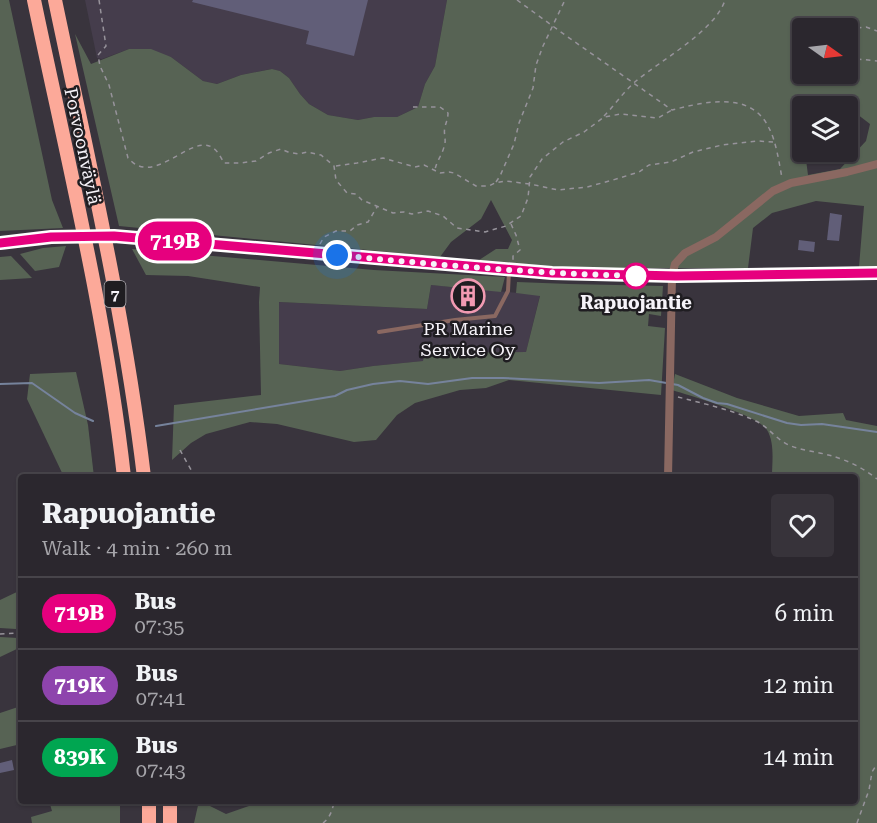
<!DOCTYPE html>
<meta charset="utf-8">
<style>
body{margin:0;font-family:"Roboto Serif",serif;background:#37333a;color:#f1f3f6;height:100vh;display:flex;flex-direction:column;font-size:22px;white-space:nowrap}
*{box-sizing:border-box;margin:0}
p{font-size:20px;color:#a6a5aa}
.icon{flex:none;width:33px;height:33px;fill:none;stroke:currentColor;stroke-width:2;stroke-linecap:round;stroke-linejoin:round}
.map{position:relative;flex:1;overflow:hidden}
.sheet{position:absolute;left:18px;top:474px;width:840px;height:330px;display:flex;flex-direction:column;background:#2b272e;border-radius:6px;box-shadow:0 2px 4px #0004,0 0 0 2px #47444a}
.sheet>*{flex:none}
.badge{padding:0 12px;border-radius:20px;font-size:21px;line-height:39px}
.needle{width:39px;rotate:104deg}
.tools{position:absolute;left:792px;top:18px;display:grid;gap:12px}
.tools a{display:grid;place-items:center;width:66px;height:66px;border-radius:6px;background:#2b272e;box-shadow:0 2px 4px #0004,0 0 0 2px #47444a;font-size:30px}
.you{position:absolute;width:30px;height:30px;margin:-15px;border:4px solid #fff;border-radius:50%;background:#1a73e8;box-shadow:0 0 0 9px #1a73e833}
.map>.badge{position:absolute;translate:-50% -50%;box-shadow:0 0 0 3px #fff}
.round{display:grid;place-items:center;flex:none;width:63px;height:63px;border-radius:6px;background:#37333a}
.headline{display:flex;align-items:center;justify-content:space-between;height:102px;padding:0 24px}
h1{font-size:28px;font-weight:700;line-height:45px}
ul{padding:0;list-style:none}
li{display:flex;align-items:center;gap:18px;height:72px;padding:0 24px;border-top:2px solid #47444a}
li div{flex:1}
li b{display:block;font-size:22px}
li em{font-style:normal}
li .badge{min-width:66px;font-weight:700;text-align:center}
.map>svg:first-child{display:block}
</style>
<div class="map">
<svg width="877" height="823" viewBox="0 0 877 823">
<rect width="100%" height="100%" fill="#39343d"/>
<g fill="#453d4c">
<path d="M 85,0 L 447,0 L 435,66 L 425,84 L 418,107 L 397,117 L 374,117 L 358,120 L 328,115 L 309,104 L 300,94 L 289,78 L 280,71 L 271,69 L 241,75 L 217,84 L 203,81 L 171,57 L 129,49 L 102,59 L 97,58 Z"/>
<path d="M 431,285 L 540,295 L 526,352 L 426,353 L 424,361 L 373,366 L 340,371 L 279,364 L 279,302 L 427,309 Z"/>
</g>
<g fill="#576354" fill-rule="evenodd">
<path d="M 0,0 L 9,0 L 52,200 L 63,228 L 0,231 Z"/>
<path d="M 447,0 L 877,0 L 877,267 L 859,267 L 864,206 L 816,201 L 772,213 L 753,228 L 748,268 L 636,268 L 626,271 L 476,262 L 496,249 L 508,249 L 512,240 L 491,200 L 481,219 L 451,242 L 440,257 L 119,226 L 75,34 L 91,64 L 129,49 L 151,49 L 171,57 L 203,81 L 217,84 L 241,75 L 272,69 L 280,71 L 289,78 L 300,94 L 309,104 L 328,115 L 358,120 L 374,117 L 397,117 L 418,107 L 425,84 L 435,66 ZM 802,28 L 848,28 L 848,74 L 802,74 ZM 803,96 L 840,101 L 870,124 L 866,141 L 840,169 L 808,175 L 805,152 L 802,152 L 802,135 L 798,111 Z"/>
<path d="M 66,246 L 59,267 L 35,271 L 20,254 L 43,248 Z"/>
<path d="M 132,249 L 374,270 L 505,277 L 501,292 L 431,285 L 427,309 L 279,302 L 279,364 L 340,371 L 373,366 L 423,361 L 425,353 L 526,352 L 540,296 L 516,293 L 517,282 L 569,284 L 663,286 L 661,316 L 649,314 L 648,326 L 665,328 L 661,395 L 509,380 L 486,388 L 460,390 L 415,403 L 397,415 L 376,440 L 354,442 L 277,424 L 250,422 L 206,434 L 191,443 L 172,460 L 174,405 L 261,395 L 259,302 L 260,287 L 188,276 L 146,275 Z"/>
<path d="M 11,256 L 32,278 L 0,280 L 0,257 Z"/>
<path d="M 76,372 L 88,425 L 94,477 L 64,477 L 27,399 L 30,374 Z"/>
<path d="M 675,374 L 737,398 L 799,416 L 843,413 L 846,420 L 877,426 L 877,823 L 194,823 L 199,801 L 204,801 L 208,805 L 226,814 L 263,801 L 855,801 L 855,477 L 772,477 C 772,462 775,443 767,430 C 758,415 691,396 672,390 Z"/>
<path d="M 21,590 L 21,625 L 16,629 L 0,628 L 0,600 Z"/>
<path d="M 21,635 L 21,647 L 0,657 L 0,637 L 18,638 Z"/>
<path d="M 21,706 L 21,744 L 0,749 L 0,713 Z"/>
<path d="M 49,801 L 120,801 L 120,823 L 32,823 L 31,817 L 52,811 Z"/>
</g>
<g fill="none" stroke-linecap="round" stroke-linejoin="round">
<g stroke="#76839c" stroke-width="2">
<path d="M 0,384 L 32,383 L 75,413 L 93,421"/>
<path d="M 156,426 L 335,396 L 347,390 L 373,384 L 400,381 L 428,384 L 472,378 L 503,378 L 599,383 L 649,380 L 678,385 L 703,398 L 717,403 L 727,404 L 787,423 L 801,425 L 822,424 L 877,432"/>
</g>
</g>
<g fill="#615e78">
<path d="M 193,0 L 368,0 L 354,56 L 306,44 L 309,31 L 192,2 Z"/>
<path d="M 830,213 L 842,215 L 839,241 L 827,240 Z"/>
<path d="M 799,240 L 815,242 L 814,252 L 798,250 Z"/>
<path d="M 12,760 L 14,770 L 0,773 L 0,763 Z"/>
</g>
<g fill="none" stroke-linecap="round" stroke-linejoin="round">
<g stroke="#97939b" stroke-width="1.5" stroke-dasharray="4.5 4.5" stroke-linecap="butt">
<path d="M 99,0 L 106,46 L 98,55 L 100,66 L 109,85 L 128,158 C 131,161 135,165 139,166 C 163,175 195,134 213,148 C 218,151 221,158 224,163 L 240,163 L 256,161 L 269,153 L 281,149 L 288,152 L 299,154 L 307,152 L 321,155 L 334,166 L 336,180 L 347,193 L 356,194 L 362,200 L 393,213 L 404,212 L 412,214 L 428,211 L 443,216 L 457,228 L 485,232 L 506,226 L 521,216 L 528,198 L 530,177 L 542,159 L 563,142 L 584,132 L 604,117 L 621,114 L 658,118 L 672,110"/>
<path d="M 517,0 L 565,35 L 672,110 C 704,102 751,90 769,128 C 776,141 779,162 782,178"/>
<path d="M 848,29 L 866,27 L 877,31"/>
<path d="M 802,41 C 796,41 795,44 792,50 C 795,54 797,57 802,57"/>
<path d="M 848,58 L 877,61"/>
<path d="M 413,107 L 440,107 L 448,113 C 448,119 446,122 445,127 C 443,134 447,140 444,147 C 442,155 436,162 435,170"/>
<path d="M 604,116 C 615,105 624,91 636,81 C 660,61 716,30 725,0"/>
<path d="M 336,166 L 357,163 L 383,158 L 415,167 L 424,165 L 440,173 L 449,172 L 454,173 L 476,186 L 489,186 L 495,183 L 505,181 L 530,184 L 558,190 L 587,187 L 613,180 L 639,172 L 649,165 L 671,162 L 693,152 L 722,145 L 758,141 L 773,142"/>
<path d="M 496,182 L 500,176 L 514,144 L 519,123 L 533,88 L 536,65 L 543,46 L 565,0"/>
<path d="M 511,224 L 516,235 L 520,250 L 513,256 L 513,260"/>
<path d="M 320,244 L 324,237 L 336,231 L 350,231 L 357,225 L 368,222 L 377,207"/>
<path d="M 678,397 C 705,404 733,410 758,422 C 770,429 778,441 791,446 C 804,451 819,452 832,456 C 847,460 865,469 877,479"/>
<path d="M 180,450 L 195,477"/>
<path d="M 0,634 L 17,633 L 21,630"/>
<path d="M 323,823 C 330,818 333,809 334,801"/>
<path d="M 857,823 L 869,790 L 872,772 L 877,764"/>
</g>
<path stroke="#8a6861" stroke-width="4" d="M 379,332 L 455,320 L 495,316 L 508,291 L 509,271"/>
<path stroke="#8a6861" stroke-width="8" d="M 668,477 L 672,276 L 675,264 L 685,253 L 716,237 L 773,191 L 791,183 L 847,172 L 877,164"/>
<g stroke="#b88378" stroke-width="10">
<path d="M 114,236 L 552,273 L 672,276 L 877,273"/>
<path d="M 0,243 L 29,239 L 72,236"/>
</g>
<g stroke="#fca999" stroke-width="14">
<path d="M 34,0 C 67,158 106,316 124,477"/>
<path d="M 55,0 C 88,158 125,317 144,477"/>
<path d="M 149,801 L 149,823"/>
<path d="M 170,801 L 170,823"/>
</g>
</g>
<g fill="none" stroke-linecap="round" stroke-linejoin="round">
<g stroke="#fff" stroke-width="14">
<path id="line" d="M 0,243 L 51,237 L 114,236 L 552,273 L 676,276 L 877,273"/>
</g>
<use href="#line" stroke="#e6007e" stroke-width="9"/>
<path stroke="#f6f3f9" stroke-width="6" stroke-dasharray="0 10.8" d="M 337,255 C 439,265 540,274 642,276 L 636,276"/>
</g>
<defs>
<g id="building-ring" transform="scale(1.725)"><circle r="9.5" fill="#1f1d21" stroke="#f19ab2" stroke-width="1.5"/><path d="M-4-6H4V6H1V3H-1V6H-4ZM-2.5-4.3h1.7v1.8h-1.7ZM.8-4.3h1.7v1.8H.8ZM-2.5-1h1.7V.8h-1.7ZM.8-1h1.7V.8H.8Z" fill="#f19ab2"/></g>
</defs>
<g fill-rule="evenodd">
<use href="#building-ring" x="468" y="296"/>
</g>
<circle fill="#fff" stroke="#e6007e" stroke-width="3" cx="636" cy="276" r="12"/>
<g text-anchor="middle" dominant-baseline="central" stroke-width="5" stroke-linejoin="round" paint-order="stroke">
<rect fill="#1f1d21" stroke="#b6b3b8" stroke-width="1.5" x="104.5" y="281" width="21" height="26" rx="4.5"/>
<g font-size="16" font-weight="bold" fill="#f6f3f9">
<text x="115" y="294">7</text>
</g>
<g font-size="18" fill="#f6f3f9" stroke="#1f1d21">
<text transform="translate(83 146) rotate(78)">Porvoonväylä</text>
</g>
<g font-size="18" font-weight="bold" fill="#f6f3f9" stroke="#1f1d21">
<text x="636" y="302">Rapuojantie</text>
</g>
<g font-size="18" fill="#f6f3f9" stroke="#1f1d21">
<text x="468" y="328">PR Marine<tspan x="468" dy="21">Service Oy</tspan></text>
</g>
</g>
</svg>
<div class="tools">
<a><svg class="needle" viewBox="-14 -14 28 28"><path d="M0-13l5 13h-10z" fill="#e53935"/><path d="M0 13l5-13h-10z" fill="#a6a5aa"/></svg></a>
<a><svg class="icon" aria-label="layers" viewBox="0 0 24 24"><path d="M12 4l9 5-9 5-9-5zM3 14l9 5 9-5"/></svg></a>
</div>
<div class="you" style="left:337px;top:255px"></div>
<b class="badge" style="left:175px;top:241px;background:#e6007e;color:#fff">719B</b>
<section class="sheet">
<div class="headline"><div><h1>Rapuojantie</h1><p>Walk · 4 min · 260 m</p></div><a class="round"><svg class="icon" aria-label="heart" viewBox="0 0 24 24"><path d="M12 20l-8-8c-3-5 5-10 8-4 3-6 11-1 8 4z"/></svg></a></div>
<ul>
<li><span class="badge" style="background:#e6007e;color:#fff">719B</span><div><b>Bus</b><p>07:35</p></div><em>6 min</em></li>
<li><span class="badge" style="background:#8e44ad;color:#fff">719K</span><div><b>Bus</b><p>07:41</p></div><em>12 min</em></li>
<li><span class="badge" style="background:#00a651;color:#fff">839K</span><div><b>Bus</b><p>07:43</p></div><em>14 min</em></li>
</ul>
</section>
</div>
